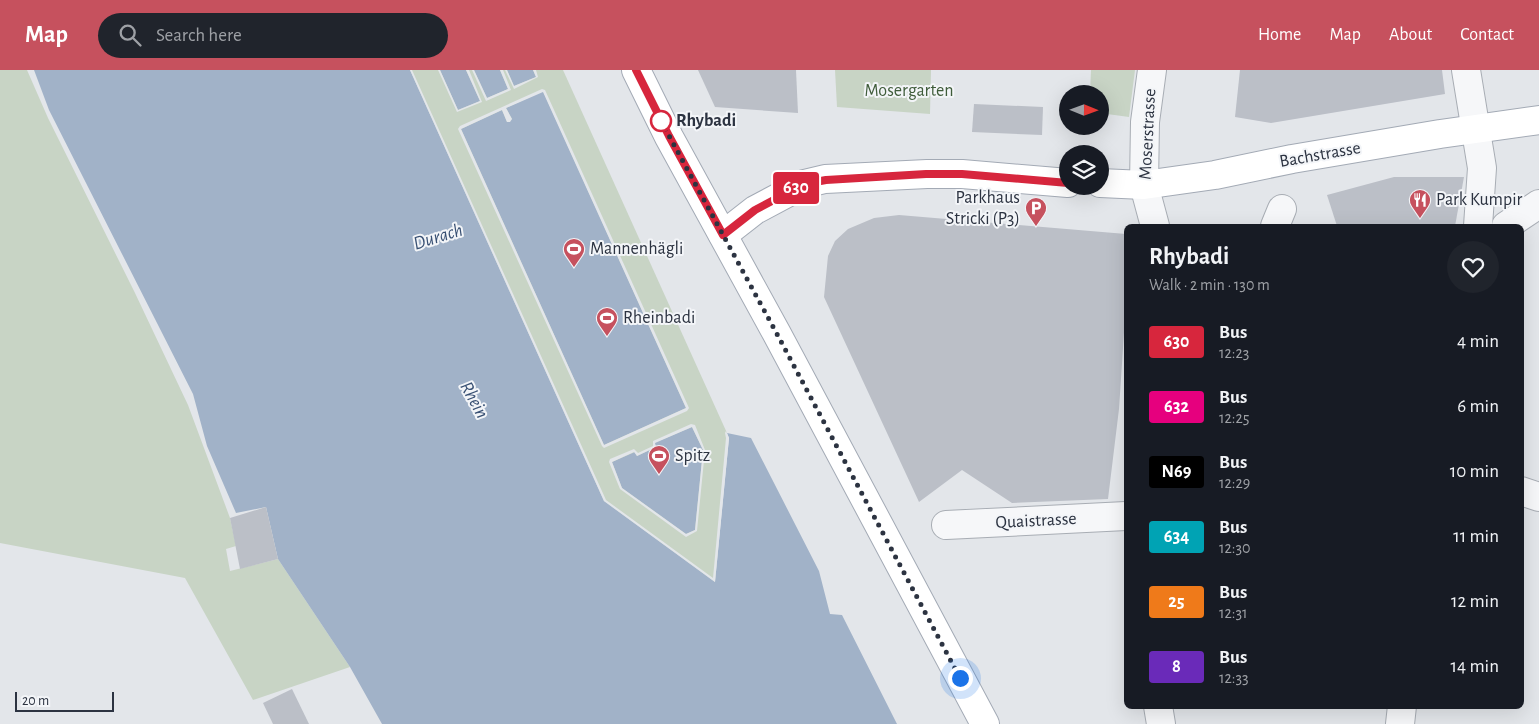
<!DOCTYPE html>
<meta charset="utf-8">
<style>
body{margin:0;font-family:"Alegreya Sans",sans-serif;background:#20242c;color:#f1f3f6;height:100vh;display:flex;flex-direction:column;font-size:19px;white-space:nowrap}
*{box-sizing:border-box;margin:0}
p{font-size:16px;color:#9ea1a6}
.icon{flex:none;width:28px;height:28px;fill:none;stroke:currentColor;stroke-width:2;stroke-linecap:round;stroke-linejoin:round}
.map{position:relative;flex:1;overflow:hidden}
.details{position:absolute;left:1124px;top:154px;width:400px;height:485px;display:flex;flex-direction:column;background:#171b24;border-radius:8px;box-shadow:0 5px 20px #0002}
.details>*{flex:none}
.badge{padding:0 10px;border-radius:4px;font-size:18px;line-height:32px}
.needle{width:32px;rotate:91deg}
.fabs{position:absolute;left:1059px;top:15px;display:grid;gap:10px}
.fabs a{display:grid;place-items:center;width:50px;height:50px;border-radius:50%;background:#171b24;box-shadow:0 5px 20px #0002;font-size:25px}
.scale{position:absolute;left:15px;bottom:12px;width:99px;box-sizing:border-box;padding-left:5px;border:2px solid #2c3341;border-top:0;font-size:14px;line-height:18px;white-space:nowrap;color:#2c3341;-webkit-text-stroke:4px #f3f5f8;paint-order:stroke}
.you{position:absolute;width:25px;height:25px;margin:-12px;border:4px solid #fff;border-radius:50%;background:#1a73e8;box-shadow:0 0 0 8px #1a73e833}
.map>.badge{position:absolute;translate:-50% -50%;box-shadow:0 0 0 2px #fff}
.round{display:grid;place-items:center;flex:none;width:52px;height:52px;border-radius:26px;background:#20242c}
.summary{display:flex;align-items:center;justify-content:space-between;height:85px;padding:0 25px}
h1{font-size:24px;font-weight:700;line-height:38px}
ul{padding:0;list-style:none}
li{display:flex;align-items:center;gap:15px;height:65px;padding:0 25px}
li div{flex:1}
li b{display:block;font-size:19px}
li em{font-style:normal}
li .badge{min-width:55px;font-weight:700;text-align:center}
header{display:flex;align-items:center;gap:30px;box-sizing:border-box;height:70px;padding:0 25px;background:#c6515e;color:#fff}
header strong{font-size:24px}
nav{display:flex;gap:28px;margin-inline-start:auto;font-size:18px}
.search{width:350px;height:45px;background:#20242c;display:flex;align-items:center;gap:12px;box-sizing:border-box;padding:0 18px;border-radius:28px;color:#9ea1a6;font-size:19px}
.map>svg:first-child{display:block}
</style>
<header>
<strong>Map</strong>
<div class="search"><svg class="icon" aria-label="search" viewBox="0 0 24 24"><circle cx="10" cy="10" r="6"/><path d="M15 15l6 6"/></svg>Search here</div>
<nav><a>Home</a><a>Map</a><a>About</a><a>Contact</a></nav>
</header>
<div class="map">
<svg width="1539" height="654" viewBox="0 0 1539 654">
<rect width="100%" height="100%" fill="#e3e6ea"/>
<g fill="#c8d4c5">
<path d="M 0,0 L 27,0 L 48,48 L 135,223 L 188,335 L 230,448 L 236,476 L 226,479 L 230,501 L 278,489 L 350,597 L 253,630 L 185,508 L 0,473 Z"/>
<path d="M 410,0 L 563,0 L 727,363 L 715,512 L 604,431 Z"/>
<path d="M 835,0 L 931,0 L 930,44 L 837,37 Z"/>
<path d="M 1091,0 L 1135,0 L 1129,47 L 1100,43 L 1100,24 L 1090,24 Z"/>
</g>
<g fill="#a1b2c8">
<path d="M 34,0 L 410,0 L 604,431 L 715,512 L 729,368 L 727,363 L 751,368 L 819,501 L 830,544 L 842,545 L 897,654 L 382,654 L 350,597 L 278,489 L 266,437 L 236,443 L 207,376 L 193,324 L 49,40 Z"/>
<path d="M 440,0 L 466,0 L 480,31 L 458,40 Z"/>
<path d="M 474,0 L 500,0 L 508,19 L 487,28 Z"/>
<path d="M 507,0 L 533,0 L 536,7 L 514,16 Z"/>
<path d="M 543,21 L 686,338 L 604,375 L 461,59 L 502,40 L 507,52 L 512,49 L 506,38 Z"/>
<path d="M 692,357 L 703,380 L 695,460 L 686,464 L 622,418 L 612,392 L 635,382 L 637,386 L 656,377 L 654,373 Z"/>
</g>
<g fill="#e3e6ea" fill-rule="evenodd">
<path d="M 410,0 L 412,0 L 606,430 L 713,508 L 726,368 L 725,363 L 726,361 L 729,368 L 715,512 L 604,431 Z"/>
<path d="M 438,0 L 440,0 L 458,40 L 480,31 L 466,0 L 469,0 L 482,32 L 457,42 Z"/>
<path d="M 472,0 L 474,0 L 487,28 L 508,19 L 500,0 L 503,0 L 511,20 L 486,31 Z"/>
<path d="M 505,0 L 507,0 L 514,16 L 536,7 L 533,0 L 536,0 L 538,7 L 514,19 Z"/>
<path d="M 542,19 L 545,20 L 689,338 L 687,341 L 604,378 L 602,376 L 458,59 L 460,56 ZM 543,22 L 686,338 L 604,375 L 461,59 L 502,40 L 507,52 L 510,52 L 512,49 L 506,38 Z"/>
<path d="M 691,354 L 695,355 L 705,380 L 697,461 L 686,467 L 620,419 L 609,392 L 610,389 L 634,379 L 638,383 L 653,376 L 653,371 ZM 692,357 L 703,380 L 695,460 L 686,464 L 622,418 L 612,392 L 634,382 L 637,386 L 656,377 L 655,373 Z"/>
</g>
<g fill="#bbbfc7">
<path d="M 698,0 L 796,0 L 798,43 L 715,37 Z"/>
<path d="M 1240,0 L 1442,0 L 1445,24 L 1271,53 L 1235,47 Z"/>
<path d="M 974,34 L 1043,37 L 1042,65 L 972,62 Z"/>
<path d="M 1394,107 L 1464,107 L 1455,156 L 1337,156 L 1327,125 Z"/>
<path d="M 899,145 L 1126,164 L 1126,232 L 1119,339 L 1108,429 L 1012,433 L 962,400 L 919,432 L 824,227 L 828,186 L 835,171 L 848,159 L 874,148 Z"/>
<path d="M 266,437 L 278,489 L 240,499 L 230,448 Z"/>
<path d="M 292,619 L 309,654 L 273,654 L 263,633 Z"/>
</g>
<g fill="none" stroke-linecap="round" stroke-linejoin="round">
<g stroke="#a8adb4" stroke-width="30">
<g id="minor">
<path d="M 1152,0 L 1145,52 L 1144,115 L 1155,156"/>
<path d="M 1466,0 L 1482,98 L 1478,156"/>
<path d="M 1275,156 L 1282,139"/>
<path d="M 1506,156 L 1539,134"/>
<path d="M 1521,421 L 1539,427"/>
<path d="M 946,455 L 1126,446"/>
<path d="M 1158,636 L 1161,654"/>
<path d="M 1400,654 L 1402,636"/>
</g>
</g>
<g stroke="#a3aab5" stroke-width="30">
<g id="major">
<path d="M 636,0 L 669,67 L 777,264 L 985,654"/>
<path d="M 1100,113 L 1144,115 L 1215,105 L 1292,89 L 1440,64 L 1539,50"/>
<path d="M 723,165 L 755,140 L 804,114 L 825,109 L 927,104 L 962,104 L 1068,113"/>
</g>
</g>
<use href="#minor" stroke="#f6f7f9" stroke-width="28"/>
<use href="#major" stroke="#fff" stroke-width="28"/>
</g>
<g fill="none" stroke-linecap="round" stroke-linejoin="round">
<g stroke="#fff" stroke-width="11">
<path id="line" d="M 636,0 L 669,66 L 723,165 L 755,140 L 804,114 L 826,110 L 926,104 L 962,104 L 1068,113"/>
</g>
<use href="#line" stroke="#d7263d" stroke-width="8"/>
<path stroke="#2c3341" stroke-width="5" stroke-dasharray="0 9" d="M 661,51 L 777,264 L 960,608"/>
</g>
<defs>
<g id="restaurant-pin" transform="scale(1.125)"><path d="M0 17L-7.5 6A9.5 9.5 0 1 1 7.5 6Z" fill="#c6515e" stroke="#f3f5f8"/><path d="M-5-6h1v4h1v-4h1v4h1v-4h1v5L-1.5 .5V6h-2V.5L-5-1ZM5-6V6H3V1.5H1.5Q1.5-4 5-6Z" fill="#fff"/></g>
<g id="parking-pin" transform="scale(1.125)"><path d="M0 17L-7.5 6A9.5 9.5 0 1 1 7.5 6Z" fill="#c6515e" stroke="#f3f5f8"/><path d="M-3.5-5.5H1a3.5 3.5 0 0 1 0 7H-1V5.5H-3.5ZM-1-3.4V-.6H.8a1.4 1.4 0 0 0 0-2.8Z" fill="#fff"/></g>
<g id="stadium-pin" transform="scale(1.125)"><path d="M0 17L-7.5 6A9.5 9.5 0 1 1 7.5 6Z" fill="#c6515e" stroke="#f3f5f8"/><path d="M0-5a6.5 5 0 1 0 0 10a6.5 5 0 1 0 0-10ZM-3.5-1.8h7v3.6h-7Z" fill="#fff"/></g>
</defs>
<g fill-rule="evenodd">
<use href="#restaurant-pin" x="1420" y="130"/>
<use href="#parking-pin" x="1036" y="138"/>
<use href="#stadium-pin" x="574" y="179"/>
<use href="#stadium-pin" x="607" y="248"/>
<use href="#stadium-pin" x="659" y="386"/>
</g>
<circle fill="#fff" stroke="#d7263d" stroke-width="2.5" cx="661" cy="51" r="10"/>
<g text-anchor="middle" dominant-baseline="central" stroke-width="4" stroke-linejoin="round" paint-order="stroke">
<g font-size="18" fill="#3f5c3a" stroke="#f3f5f8">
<text x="909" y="21">Mosergarten</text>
</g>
<g font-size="18" font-weight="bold" fill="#2c3341" stroke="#f3f5f8" text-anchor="start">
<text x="676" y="51">Rhybadi</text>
</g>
<g font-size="18" fill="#2c3341" stroke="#f3f5f8">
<text transform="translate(1148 64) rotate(-87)">Moserstrasse</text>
<text transform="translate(1320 85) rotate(-10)">Bachstrasse</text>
<text transform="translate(1036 451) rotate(-3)">Quaistrasse</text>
</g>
<g font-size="18" fill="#2c3341" stroke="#f3f5f8" text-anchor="start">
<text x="1020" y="128" text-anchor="end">Parkhaus<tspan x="1020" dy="21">Stricki (P3)</tspan></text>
<text x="1436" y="130">Park Kumpir</text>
<text x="590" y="179">Mannenhägli</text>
<text x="623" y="248">Rheinbadi</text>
<text x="675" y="386">Spitz</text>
</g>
<g font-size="19" font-style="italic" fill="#385073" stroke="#f3f5f8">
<text transform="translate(438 167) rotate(-17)">Durach</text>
<text transform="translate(474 330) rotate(61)">Rhein</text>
</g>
</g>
</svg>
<div class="fabs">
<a><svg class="needle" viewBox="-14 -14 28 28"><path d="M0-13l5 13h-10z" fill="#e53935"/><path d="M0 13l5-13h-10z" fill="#9ea1a6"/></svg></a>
<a><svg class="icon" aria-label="layers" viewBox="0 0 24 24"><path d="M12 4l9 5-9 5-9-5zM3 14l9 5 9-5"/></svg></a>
</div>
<div class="scale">20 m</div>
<div class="you" style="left:960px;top:608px"></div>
<b class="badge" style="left:796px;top:118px;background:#d7263d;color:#fff">630</b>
<section class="details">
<div class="summary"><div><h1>Rhybadi</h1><p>Walk · 2 min · 130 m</p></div><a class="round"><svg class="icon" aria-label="heart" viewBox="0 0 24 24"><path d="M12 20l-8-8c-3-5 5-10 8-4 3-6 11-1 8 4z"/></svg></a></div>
<ul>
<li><span class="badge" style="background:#d7263d;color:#fff">630</span><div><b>Bus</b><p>12:23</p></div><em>4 min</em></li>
<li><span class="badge" style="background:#e6007e;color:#fff">632</span><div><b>Bus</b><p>12:25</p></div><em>6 min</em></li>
<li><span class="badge" style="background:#000;color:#fff">N69</span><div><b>Bus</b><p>12:29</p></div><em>10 min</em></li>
<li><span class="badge" style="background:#00a3b4;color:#fff">634</span><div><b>Bus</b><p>12:30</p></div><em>11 min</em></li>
<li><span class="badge" style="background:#ef7a1a;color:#fff">25</span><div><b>Bus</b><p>12:31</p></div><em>12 min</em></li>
<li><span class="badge" style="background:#6a2ab9;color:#fff">8</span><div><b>Bus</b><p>12:33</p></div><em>14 min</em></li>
</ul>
</section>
</div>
